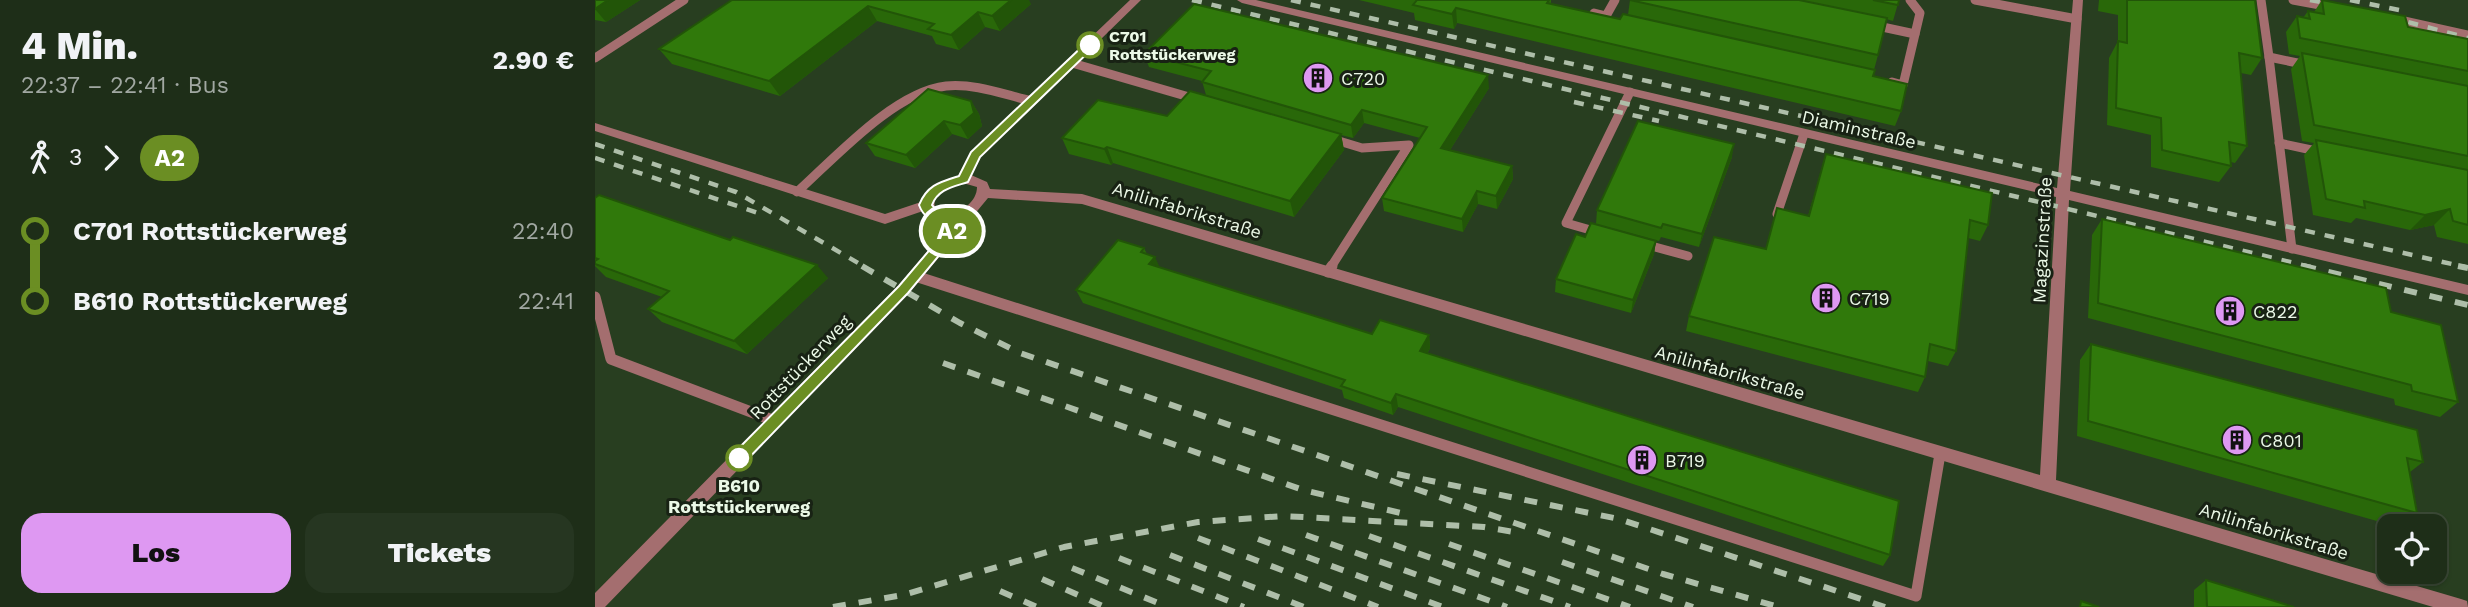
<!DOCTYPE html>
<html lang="de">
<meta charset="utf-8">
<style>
body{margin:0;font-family:"Work Sans",sans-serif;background:#263621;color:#f1f3f6;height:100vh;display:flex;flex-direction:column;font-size:26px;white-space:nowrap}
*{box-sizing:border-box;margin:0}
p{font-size:23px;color:#a1a8a2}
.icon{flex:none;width:38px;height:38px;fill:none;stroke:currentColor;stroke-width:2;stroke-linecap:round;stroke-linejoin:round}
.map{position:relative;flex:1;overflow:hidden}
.side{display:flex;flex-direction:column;background:#1e2e18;width:595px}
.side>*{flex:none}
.badge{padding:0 14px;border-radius:23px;font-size:24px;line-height:46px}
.buttons{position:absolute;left:1782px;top:514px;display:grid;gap:14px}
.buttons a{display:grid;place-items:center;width:70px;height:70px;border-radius:14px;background:#1e2e18;box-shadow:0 2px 5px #0004,0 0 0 2px #3c4a37;font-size:35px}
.map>.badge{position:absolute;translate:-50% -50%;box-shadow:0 0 0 4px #fff}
.legs{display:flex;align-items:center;gap:10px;height:77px;padding:0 21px;font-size:23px}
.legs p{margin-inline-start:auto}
.overview{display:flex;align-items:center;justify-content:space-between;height:119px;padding:0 21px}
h1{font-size:38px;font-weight:800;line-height:52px}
.primary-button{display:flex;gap:14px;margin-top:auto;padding:14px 21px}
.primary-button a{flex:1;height:80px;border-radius:21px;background:#de98f2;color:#111;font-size:28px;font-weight:800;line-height:80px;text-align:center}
.primary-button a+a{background:#263621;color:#f1f3f6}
ul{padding:0 21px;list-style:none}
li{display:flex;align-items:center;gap:24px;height:70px;font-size:26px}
li i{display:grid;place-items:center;width:10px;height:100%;margin:0 9px;background:currentColor}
li i::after{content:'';width:18px;height:18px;margin:-9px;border:5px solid;border-radius:50%;background:#1e2e18}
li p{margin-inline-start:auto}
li:first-child i{background:linear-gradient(#0000 50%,currentColor 0)}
li:last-child i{background:linear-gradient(currentColor 50%,#0000 0)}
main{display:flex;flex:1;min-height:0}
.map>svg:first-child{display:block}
</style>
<main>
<section class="side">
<div class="overview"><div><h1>4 Min.</h1><p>22:37 – 22:41 · Bus</p></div><b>2.90 €</b></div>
<div class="legs"><svg class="icon" aria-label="walk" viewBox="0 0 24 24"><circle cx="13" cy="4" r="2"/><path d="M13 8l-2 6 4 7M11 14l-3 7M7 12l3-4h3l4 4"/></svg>3<svg class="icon" aria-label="forward" viewBox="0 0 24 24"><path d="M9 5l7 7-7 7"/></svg><b class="badge" style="background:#6b8e23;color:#fff">A2</b></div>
<ul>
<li><i style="color:#6b8e23"></i><b>C701 Rottstückerweg</b><p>22:40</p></li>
<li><i style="color:#6b8e23"></i><b>B610 Rottstückerweg</b><p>22:41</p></li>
</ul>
<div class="primary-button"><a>Los</a><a>Tickets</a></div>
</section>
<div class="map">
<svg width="1873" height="607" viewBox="0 0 1873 607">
<rect width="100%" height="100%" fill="#283e20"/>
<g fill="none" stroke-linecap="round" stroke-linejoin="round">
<g stroke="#a46e6f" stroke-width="9">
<path d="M 1380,0 L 1482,19"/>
<path d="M 1666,0 L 1674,57 L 1712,65"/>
<path d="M 1698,0 L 1736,7"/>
<path d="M 999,13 L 1011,16 L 1020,0"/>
<path d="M 1800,19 L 1873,35"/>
<path d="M 1278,25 L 1320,34"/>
<path d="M 1674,57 L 1697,249"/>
<path d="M 0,58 L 89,0"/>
<path d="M 477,63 L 601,99"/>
<path d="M 1297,82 L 1308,85 L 1325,13 L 1315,0"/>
<path d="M 734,138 L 767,148 L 814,145 L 736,267"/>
<path d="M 1684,143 L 1726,152"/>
<path d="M 202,192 C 240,158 299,92 351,86 C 380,83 410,95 437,101"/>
<path d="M 1182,214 L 1209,134"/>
<path d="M 1006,233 L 971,223 L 1035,92"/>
<path d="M 1049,244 L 1093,256"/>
</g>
<g stroke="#a46e6f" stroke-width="11">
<path d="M 733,272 L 737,266"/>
<path d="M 320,276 L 1321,596 L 1345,454"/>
<path d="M 0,297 L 16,359 L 180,421"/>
</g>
<path fill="#a46e6f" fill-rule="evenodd" d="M 535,0 L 546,0 L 385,157 L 376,175 L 392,182 L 395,189 L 487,194 L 1445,475 L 1461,197 L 647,3 L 642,0 L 661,0 L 1462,188 L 1478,0 L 1488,0 L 1475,191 L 1873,285 L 1873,295 L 1474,200 L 1461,480 L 1866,599 L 1872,601 L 1873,607 L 1838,607 L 487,204 L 393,198 L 314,293 L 10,607 L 0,607 L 0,593 L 304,285 L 357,222 C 346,224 335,220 328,211 L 290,224 L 0,131 L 0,123 L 290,214 L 326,202 C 333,185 346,181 363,176 L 376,152 ZM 368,183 L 382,187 C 382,206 355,221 340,208 C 336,191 356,187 368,183 Z"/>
<g stroke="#aebea9" stroke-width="4.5" stroke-dasharray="10 10" stroke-linecap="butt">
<path d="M 597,0 L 1716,267"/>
<path d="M 696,0 L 1870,267"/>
<path d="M 1715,0 L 1746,6"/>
<path d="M 1755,0 L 1809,11"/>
<path d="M 1794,17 L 1873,38"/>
<path d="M 979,102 L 1064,121"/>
<path d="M 0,144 L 141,192 L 270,267"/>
<path d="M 0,158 L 166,214"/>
</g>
<g stroke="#aebea9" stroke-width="6" stroke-dasharray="13 13" stroke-linecap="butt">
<path d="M 267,266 L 365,323 L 425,353 L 1068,574 L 1184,607"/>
<path d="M 1708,266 L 1873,305"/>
<path d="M 1863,266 L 1873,268"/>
<path d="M 348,363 L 708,490 L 810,514"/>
<path d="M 802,474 L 1024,519 L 1290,607"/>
<path d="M 711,535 L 912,607"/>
<path d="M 774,536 L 975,607"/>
<path d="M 603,538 L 783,607"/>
<path d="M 663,539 L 848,607"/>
<path d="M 854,544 L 1035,607"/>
<path d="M 575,555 L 709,607"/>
<path d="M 524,558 L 649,607"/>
<path d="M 967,562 L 1098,607"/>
<path d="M 477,568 L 573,607"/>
<path d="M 447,579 L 510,607"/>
<path d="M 405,591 L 442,607"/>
<path d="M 238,607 L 308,595 L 469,547 L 603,522 L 688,516 L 889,527 L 925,533"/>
</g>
</g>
<g fill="#296809">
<path d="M 0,0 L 45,0 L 11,22 L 0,20 Z"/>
<path d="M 137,0 L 436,4 L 405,31 L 390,27 L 364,50 L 341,44 L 337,36 L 282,21 L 185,96 L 77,64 L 64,49 Z"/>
<path d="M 764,0 L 956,0 L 956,4 L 1025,19 L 1033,15 L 1035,0 L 1304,0 L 1298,21 L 1291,19 L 1283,55 L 1279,70 L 1278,76 L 1306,111 L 1300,126 L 862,23 L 859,29 L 820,20 L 819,13 Z"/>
<path d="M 1504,0 L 1660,0 L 1667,58 L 1656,75 L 1646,73 L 1652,146 L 1640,163 L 1636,162 L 1636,166 L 1624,182 L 1556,167 L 1556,135 L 1512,125 L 1514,58 L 1523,41 L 1523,15 L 1503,11 Z"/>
<path d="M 1727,0 L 1813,27 L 1873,39 L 1873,244 L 1842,237 L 1839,225 L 1815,230 L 1761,218 L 1756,223 L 1718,215 L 1709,155 L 1719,143 L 1707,141 L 1696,69 L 1705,56 L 1694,54 L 1691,32 L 1702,16 L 1708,18 L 1713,11 L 1719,12 Z"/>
<path d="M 549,54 L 894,88 L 855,150 L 917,166 L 918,179 L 902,209 L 883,204 L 868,232 L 789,211 L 787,198 L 825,138 L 769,123 L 758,138 L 746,135 L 749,150 L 699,217 L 518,163 L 516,165 L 474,154 L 467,138 L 572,116 L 611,95 L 607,81 L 554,67 Z"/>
<path d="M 376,101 L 384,114 L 387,126 L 373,139 L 357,134 L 320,168 L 280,156 L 271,143 Z"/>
<path d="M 1231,154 L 1393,225 L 1385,241 L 1373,238 L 1361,351 L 1353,366 L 1333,361 L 1330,377 L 1323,392 L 1091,331 L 1094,316 L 1171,249 L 1213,216 Z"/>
<path d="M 1137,157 L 1104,247 L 1066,237 L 1064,241 L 1001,224 L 1002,210 Z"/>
<path d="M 0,198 L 233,278 L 152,354 L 67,322 L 53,309 L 67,297 L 11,277 L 0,266 Z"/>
<path d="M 1507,219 L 1796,312 L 1863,402 L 1845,417 L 1800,405 L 1799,399 L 1493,318 L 1497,235 Z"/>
<path d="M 990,237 L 1061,241 L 1059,254 L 1036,313 L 960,292 L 961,279 Z"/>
<path d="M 549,248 L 552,254 L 565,268 L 777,334 L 834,335 L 835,348 L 832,354 L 1295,555 L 1288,566 L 803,407 L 798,415 L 749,398 L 747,390 L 488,303 L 481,290 Z"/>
<path d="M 1496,344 L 1828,462 L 1815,472 L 1822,513 L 1803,527 L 1482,436 L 1485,360 Z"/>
<path d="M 1611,580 L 1699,607 L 1599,607 L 1599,590 Z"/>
</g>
<g fill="#225508">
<path d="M 13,0 L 45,0 L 11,22 L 0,9 Z"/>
<path d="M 416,0 L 434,0 L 436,4 L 405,31 L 397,16 Z"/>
<path d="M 273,6 L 282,21 L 185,96 L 174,81 Z"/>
<path d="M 861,8 L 862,23 L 859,29 L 857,14 Z"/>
<path d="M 383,12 L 390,27 L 364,50 L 356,35 Z"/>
<path d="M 893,75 L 894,88 L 848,161 L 846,148 Z"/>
<path d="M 376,101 L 384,114 L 387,126 L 373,139 L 365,125 Z"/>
<path d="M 767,110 L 769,123 L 758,138 L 756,125 Z"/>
<path d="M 349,121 L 357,134 L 320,168 L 311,155 Z"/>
<path d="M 746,134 L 749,150 L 699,217 L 695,201 Z"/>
<path d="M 1139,144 L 1137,157 L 1104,247 L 1107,234 Z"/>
<path d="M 512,147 L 518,163 L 516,165 L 509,149 Z"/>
<path d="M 917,166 L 918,179 L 902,209 L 901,196 Z"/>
<path d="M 882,191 L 883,204 L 868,232 L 867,219 Z"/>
<path d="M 1855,209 L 1839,225 L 1815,230 L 1830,215 Z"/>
<path d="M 1061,241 L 1059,254 L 1036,313 L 1038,300 Z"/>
<path d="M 560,257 L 566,270 L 554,264 Z"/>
<path d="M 222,265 L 233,278 L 152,354 L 139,341 Z"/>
<path d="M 834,335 L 835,348 L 826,364 L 825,351 Z"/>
<path d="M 801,394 L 803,407 L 798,415 L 796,403 Z"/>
</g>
<g fill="#30790b" stroke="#225508" stroke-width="2">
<path d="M 0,0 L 13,0 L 0,9 Z"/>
<path d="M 137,0 L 416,0 L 397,16 L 383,12 L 356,35 L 333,29 L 339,24 L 273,6 L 174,81 L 64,49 Z"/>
<path d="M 822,0 L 954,0 L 952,3 L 1025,19 L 1028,14 L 1280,70 L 1278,76 L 1312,84 L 1306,111 L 861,8 L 857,14 L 818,5 Z"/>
<path d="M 1035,0 L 1204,0 L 1292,18 L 1283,55 Z"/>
<path d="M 1278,0 L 1304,0 L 1303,5 Z"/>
<path d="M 1532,0 L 1660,0 L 1667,58 L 1644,53 L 1652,146 L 1634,142 L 1636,166 L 1567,150 L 1566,118 L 1521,108 L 1523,41 L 1532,43 Z"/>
<path d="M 1727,0 L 1810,16 L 1813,27 L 1873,39 L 1873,71 L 1705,38 L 1702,16 L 1715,19 L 1713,11 L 1729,14 Z"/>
<path d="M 599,4 L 893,75 L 846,148 L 917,166 L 901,196 L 882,191 L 867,219 L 787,198 L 832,127 L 767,110 L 756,125 L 607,82 L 616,71 L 549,54 Z"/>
<path d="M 1707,53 L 1873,86 L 1873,156 L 1719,125 Z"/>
<path d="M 333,89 L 376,101 L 379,113 L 365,125 L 349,121 L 311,155 L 271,143 Z"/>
<path d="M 595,91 L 746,134 L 695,201 L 512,147 L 509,149 L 467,138 L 503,100 L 572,116 Z"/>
<path d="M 1043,121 L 1139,144 L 1107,234 L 1068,224 L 1066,228 L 1002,210 Z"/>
<path d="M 1721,140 L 1873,170 L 1873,225 L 1858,221 L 1855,209 L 1830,215 L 1769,201 L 1770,208 L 1731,199 Z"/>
<path d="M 1231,154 L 1397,193 L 1393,225 L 1375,220 L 1361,351 L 1335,344 L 1330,377 L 1094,316 L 1119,237 L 1171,249 L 1182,208 L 1214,216 Z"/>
<path d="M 4,195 L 135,240 L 138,237 L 222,265 L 139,341 L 53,309 L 74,291 L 0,264 L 0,261 L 3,259 L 0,258 L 0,198 Z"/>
<path d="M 1507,219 L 1791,288 L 1796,312 L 1846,325 L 1863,402 L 1817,391 L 1816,385 L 1503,303 Z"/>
<path d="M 996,223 L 1061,241 L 1038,300 L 961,279 L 981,234 L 990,237 Z"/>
<path d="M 523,240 L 549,248 L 546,252 L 560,257 L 554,264 L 777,334 L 785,320 L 834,335 L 825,351 L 1304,501 L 1295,555 L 801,394 L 796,403 L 746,386 L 750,380 L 481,290 Z"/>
<path d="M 1496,344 L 1822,430 L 1828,462 L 1812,458 L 1822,513 L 1493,421 Z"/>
<path d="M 1611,580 L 1699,607 L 1612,607 Z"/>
<path d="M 1486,601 L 1504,607 L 1485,607 Z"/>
</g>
<path fill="#6b8e23" stroke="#fff" stroke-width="2" d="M 492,42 L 501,45 L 385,157 L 373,182 C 358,187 343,189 337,205 L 343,212 L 374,207 L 380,212 L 313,293 L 149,463 L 138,463 L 138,454 L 304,286 L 360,220 C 344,224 330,221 324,205 C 332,185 345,182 364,176 L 376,152 Z"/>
<defs>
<g id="building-disc" transform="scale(1.575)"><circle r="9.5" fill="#de98f2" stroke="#182214"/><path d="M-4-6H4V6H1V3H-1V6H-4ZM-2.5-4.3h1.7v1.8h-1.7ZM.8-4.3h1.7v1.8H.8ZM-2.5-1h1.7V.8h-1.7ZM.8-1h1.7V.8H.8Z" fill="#111"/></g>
</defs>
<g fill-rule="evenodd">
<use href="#building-disc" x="723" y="78"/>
<use href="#building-disc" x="1231" y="298"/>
<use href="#building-disc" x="1635" y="311"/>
<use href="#building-disc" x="1642" y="440"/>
<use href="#building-disc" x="1047" y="460"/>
</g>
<g fill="#fff" stroke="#6b8e23" stroke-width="3.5">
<circle cx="495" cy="45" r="12"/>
<circle cx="144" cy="458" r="12"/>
</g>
<g text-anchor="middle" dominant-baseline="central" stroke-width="6" stroke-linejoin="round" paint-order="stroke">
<g font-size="16" font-weight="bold" fill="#ebf9e7" stroke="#182214" text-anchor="start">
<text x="514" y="36">C701<tspan x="514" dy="18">Rottstückerweg</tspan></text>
</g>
<g font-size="18" fill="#ebf9e7" stroke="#182214" text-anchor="start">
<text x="746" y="78">C720</text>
<text x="1254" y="298">C719</text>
<text x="1658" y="311">C822</text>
<text x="1665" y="440">C801</text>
<text x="1070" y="460">B719</text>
</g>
<g font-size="18" fill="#ebf9e7" stroke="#182214">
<text transform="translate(1264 129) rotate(13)">Diaminstraße</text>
<text transform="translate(592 210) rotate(17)">Anilinfabrikstraße</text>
<text transform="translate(1447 240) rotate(-87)">Magazinstraße</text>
<text transform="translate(205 367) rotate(-46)">Rottstückerweg</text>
<text transform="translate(1135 372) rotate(16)">Anilinfabrikstraße</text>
<text transform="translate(1679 531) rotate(17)">Anilinfabrikstraße</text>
</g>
<g font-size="18" font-weight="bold" fill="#ebf9e7" stroke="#182214">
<text x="144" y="485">B610<tspan x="144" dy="21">Rottstückerweg</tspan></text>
</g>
</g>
</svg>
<div class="buttons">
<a><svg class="icon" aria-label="locate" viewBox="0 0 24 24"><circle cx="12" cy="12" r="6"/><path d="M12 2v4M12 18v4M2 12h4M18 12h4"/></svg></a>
</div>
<b class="badge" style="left:357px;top:231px;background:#6b8e23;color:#fff">A2</b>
</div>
</main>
